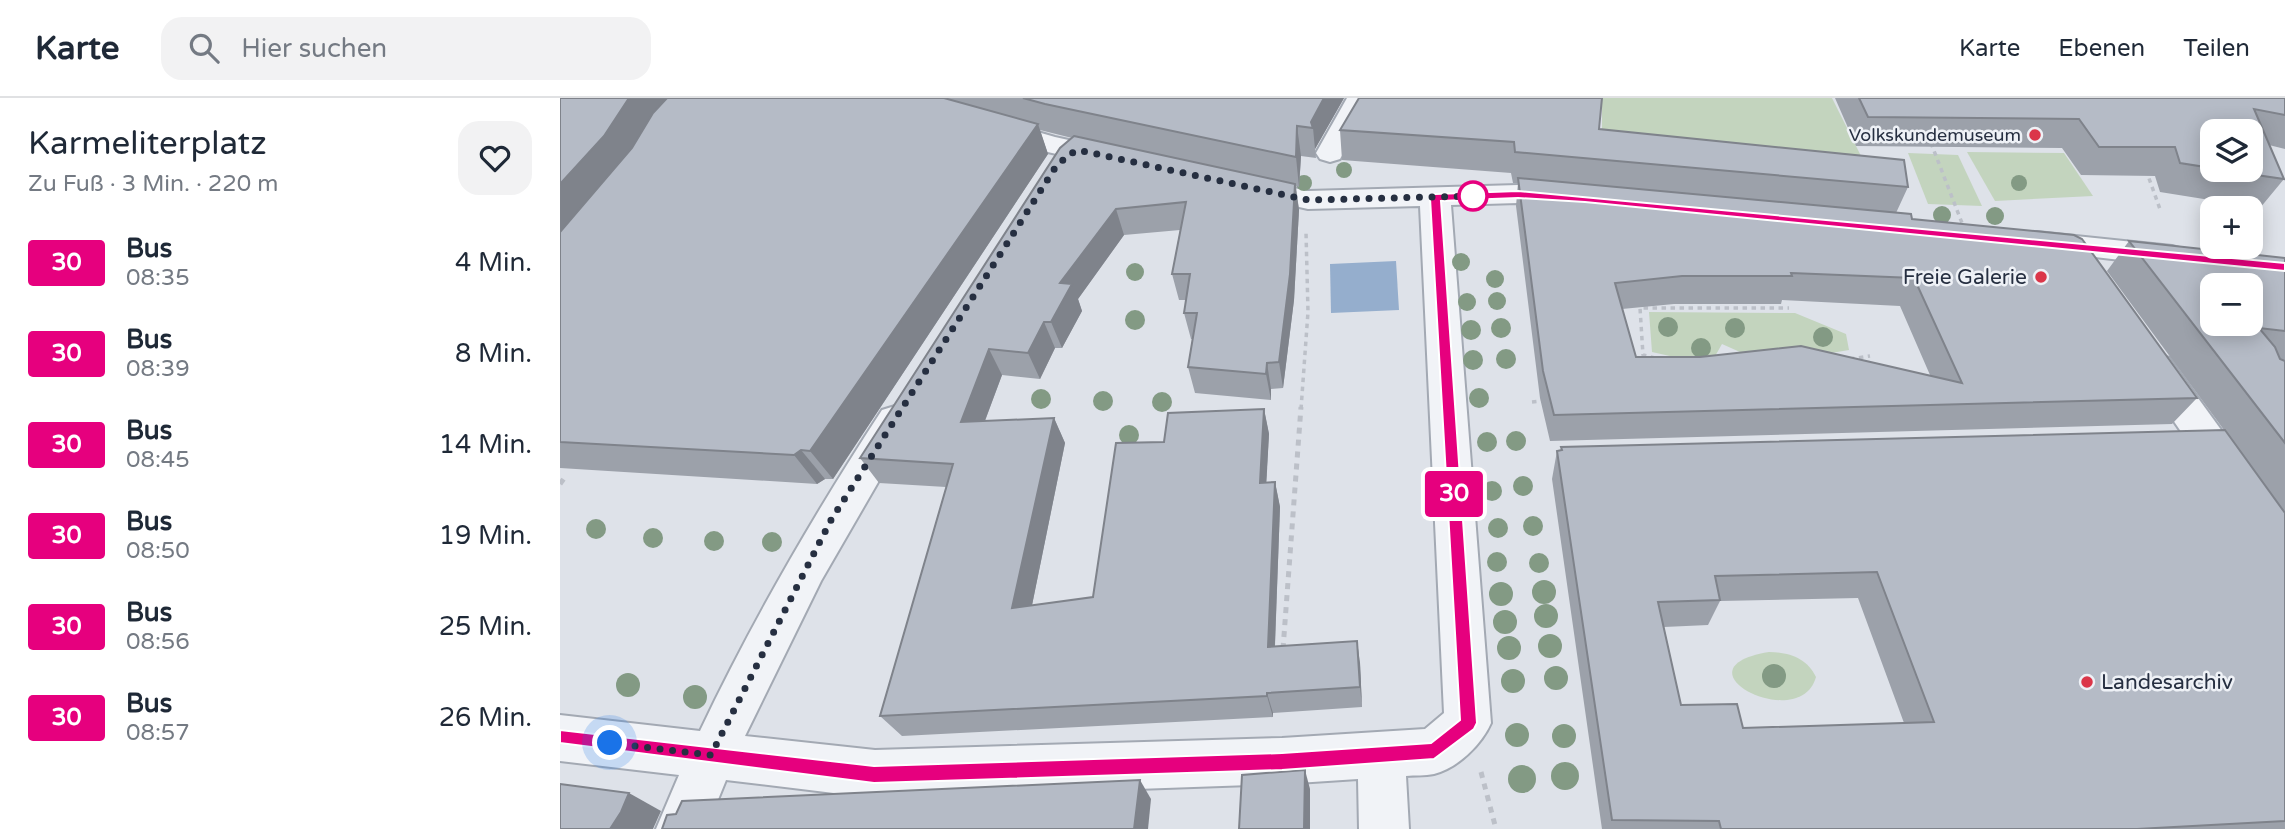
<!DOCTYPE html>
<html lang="de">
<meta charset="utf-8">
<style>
body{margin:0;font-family:"Varela Round",sans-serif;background:#f2f2f3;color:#1f2937;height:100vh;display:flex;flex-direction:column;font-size:26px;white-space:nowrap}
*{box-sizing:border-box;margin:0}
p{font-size:23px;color:#747a83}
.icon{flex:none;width:38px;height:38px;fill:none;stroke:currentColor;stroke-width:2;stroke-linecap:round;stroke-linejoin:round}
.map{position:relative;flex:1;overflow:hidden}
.sheet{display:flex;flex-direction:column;background:#fff;width:560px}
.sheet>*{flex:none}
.badge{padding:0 14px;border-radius:5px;font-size:24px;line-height:46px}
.fabs{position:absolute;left:1640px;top:21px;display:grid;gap:14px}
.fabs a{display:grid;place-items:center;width:63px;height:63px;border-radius:14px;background:#fff;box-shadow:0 4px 18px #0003;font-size:35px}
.you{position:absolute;width:35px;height:35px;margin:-18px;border:5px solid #fff;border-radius:50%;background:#1a73e8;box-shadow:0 0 0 10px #1a73e833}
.map>.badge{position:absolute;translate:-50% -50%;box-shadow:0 0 0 4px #fff}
.round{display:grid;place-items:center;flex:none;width:74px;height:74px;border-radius:21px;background:#f2f2f3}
.headline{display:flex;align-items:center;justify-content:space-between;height:119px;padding:0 28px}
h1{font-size:33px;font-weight:600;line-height:52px}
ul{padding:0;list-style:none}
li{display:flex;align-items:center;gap:21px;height:91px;padding:0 28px}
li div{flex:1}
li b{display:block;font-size:26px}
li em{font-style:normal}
li .badge{min-width:77px;font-weight:700;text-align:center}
header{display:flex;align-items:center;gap:42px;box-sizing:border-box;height:98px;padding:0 35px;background:#fff;border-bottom:2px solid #e0e1e3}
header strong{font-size:33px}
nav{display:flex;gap:38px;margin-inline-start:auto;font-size:24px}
.search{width:490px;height:63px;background:#f2f2f3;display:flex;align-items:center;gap:18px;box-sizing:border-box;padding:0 24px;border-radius:21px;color:#747a83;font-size:26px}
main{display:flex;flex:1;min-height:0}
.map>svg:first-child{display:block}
</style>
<header>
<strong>Karte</strong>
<div class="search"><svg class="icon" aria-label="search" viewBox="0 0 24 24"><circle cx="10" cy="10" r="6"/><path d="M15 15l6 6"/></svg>Hier suchen</div>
<nav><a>Karte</a><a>Ebenen</a><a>Teilen</a></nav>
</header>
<main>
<section class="sheet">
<div class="headline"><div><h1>Karmeliterplatz</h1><p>Zu Fuß · 3 Min. · 220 m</p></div><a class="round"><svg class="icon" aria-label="heart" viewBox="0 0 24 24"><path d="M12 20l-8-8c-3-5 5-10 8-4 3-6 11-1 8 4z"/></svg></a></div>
<ul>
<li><span class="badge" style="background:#e6007e;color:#fff">30</span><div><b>Bus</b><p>08:35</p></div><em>4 Min.</em></li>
<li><span class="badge" style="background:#e6007e;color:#fff">30</span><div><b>Bus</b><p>08:39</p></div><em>8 Min.</em></li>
<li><span class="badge" style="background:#e6007e;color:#fff">30</span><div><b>Bus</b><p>08:45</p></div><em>14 Min.</em></li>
<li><span class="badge" style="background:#e6007e;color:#fff">30</span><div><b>Bus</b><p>08:50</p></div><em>19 Min.</em></li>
<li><span class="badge" style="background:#e6007e;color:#fff">30</span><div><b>Bus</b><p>08:56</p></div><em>25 Min.</em></li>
<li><span class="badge" style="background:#e6007e;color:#fff">30</span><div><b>Bus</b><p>08:57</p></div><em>26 Min.</em></li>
</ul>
</section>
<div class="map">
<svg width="1725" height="731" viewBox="0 0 1725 731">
<rect width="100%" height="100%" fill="#dee2e9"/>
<g fill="#c3d4be">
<path d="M 1030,0 L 1272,0 L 1312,80 L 1042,55 L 1042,1 Z"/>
<path d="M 1407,54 L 1504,55 L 1533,98 L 1435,103 Z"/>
<path d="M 1348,55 L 1398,57 L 1422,108 L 1368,106 Z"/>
<path d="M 1089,214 L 1235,215 L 1286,236 L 1289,252 L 1207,266 L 1162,246 L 1150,267 L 1092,254 Z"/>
<path d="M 1209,554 C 1229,554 1247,560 1256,579 C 1240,637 1110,570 1209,554 Z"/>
</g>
<path fill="#95aecd" d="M 836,163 L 839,212 L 771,215 L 770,166 Z"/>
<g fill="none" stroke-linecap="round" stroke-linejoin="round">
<g stroke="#a3a9b3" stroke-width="4">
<g id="minor">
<path d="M 318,0 L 361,0 L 495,39 L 563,54 L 567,60 L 563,66 L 553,69 L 479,52 L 322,6 Z"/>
<path d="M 787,0 L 815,0 L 780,61 L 770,64 L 760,61 L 756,55 Z"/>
<path d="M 687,80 L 748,93 L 958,87 L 1021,93 L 1025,100 L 1021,107 L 1010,109 L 958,105 L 891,107 L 931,625 C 922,646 898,670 874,676 C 865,678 855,677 846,678 L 849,731 L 799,731 L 798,681 L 722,686 L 315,700 L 166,682 L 146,731 L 96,731 L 119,677 L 0,663 L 0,617 L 140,633 C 193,521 255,415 322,312 L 335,308 L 348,312 L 354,322 L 261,483 L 185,638 L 315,652 L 722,640 L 865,631 L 884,615 L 860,108 L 748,111 L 676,95 L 672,89 L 676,83 Z"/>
<path d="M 1477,134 L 1612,148 L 1623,151 L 1628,158 L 1623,165 L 1612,168 L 1466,151 L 1461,144 L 1466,137 Z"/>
<path d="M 1596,256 L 1609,260 L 1725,420 L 1725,469 L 1710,464 L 1583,278 L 1578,269 L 1583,260 Z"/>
</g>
</g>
<g stroke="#bcc0c8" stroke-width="3.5" stroke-dasharray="4.5 4.5" stroke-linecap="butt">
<path d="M 1371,45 L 1402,125"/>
<path d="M 1586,72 L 1601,114"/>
<path d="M 1095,260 L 1083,257 L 1080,210 L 1229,210"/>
<path d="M 1290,261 L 1310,258"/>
<path d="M 972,304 L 982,303"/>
<path d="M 741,311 L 748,214 L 746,134"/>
</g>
<g stroke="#bcc0c8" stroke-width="5" stroke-dasharray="6 6" stroke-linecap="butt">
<path d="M 0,386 L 5,379"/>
<path d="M 723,551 L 741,309"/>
<path d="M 921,674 L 936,731"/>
</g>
<use href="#minor" fill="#f1f3f7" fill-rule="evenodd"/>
</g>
<g fill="#839a84">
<circle cx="784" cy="72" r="8"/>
<circle cx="744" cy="85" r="8"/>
<circle cx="1459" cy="85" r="8"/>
<circle cx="1382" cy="117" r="9"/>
<circle cx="1435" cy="118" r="9"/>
<circle cx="901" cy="164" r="9"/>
<circle cx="575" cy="174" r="9"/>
<circle cx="935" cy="181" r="9"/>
<circle cx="937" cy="203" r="9"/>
<circle cx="907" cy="204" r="9"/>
<circle cx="575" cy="222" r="10"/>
<circle cx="1108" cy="229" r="10"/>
<circle cx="941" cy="230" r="10"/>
<circle cx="1175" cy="230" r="10"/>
<circle cx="911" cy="232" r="10"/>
<circle cx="1263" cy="239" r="10"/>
<circle cx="1141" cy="250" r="10"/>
<circle cx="946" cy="261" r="10"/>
<circle cx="913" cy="262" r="10"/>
<circle cx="919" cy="300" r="10"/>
<circle cx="481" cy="301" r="10"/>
<circle cx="543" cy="303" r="10"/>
<circle cx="602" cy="304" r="10"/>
<circle cx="569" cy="337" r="10"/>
<circle cx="956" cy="343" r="10"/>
<circle cx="927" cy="344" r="10"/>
<circle cx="963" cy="388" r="10"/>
<circle cx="932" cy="393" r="10"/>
<circle cx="973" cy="428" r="10"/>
<circle cx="938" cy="430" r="10"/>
<circle cx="36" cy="431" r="10"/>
<circle cx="93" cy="440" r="10"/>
<circle cx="154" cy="443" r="10"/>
<circle cx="212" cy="444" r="10"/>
<circle cx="937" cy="464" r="10"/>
<circle cx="979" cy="465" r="10"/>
<circle cx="984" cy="494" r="12"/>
<circle cx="941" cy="496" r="12"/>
<circle cx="986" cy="518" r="12"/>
<circle cx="945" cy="524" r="12"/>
<circle cx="990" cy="548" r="12"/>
<circle cx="949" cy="550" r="12"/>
<circle cx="1214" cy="578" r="12"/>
<circle cx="996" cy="580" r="12"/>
<circle cx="953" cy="583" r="12"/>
<circle cx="68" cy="587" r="12"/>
<circle cx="135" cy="599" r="12"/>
<circle cx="957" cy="637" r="12"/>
<circle cx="1004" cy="638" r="12"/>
<circle cx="1005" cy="678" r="14"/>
<circle cx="962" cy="681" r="14"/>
</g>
<g fill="#9ca1aa" fill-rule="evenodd">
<path d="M 0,0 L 784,0 L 755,51 L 756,60 L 741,58 L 739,89 L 736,88 L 739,112 L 734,202 L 723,290 L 711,291 L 711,302 L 635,295 L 628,269 L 633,241 L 631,241 L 624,215 L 626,202 L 619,202 L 612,176 L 620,132 L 564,137 L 518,201 L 522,213 L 502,250 L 495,250 L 480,281 L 442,277 L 425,323 L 494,320 L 505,345 L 472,507 L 533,499 L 604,344 L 704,311 L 709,336 L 706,385 L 715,384 L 720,409 L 715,548 L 800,565 L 802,609 L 713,615 L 713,619 L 342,638 L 320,618 L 386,389 L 319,385 L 300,360 L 512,40 L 480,32 L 488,56 L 273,381 L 265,381 L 257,386 L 0,370 Z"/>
<path d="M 1275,0 L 1725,0 L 1725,51 L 1709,47 L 1724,81 L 1700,110 L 1600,94 L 1595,78 L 1521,77 L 1502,50 L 1296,48 ZM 1652,33 L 1690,72 L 1652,72 Z"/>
<path d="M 1039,31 L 1348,89 L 1336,115 L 1352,121 L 1637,300 L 1612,326 L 990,343 L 980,300 L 956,108 L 958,85 L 953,85 L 951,75 L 782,62 L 780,32 ZM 1222,202 L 1340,208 L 1370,277 L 1076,259 L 1062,211 L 1114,206 L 1221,206 Z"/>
<path d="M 1569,143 L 1725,160 L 1725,731 L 1042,731 L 992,381 L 997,353 L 1001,352 L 1001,349 L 1664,332 L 1547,173 ZM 1298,500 L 1344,625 L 1183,630 L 1121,607 L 1104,529 L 1148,527 L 1160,503 Z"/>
</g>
<g fill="#7f838b">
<path d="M 69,0 L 117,0 L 0,146 L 0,86 Z"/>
<path d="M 764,0 L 784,0 L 755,51 L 753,30 L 751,24 Z"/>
<path d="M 478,26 L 488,56 L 273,381 L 250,353 Z"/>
<path d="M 737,28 L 741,58 L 739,89 L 736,59 Z"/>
<path d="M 735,86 L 739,112 L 734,202 L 723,290 L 719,264 Z"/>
<path d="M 556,111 L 564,137 L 518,201 L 522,213 L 502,250 L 491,224 L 500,185 Z"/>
<path d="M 484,224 L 495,250 L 480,281 L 468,255 Z"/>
<path d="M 429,251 L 442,277 L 415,349 L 401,324 Z"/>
<path d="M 707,265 L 711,291 L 711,302 L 706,276 Z"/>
<path d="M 704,311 L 709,336 L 705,410 L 700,385 Z"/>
<path d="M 494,320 L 505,345 L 467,532 L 452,510 Z"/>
<path d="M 241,352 L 265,381 L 257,386 L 234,357 Z"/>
<path d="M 715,384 L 720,409 L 714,570 L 708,549 Z"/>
<path d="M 797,543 L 800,565 L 802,609 L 800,589 Z"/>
<path d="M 707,595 L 713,615 L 713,619 L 707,598 Z"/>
<path d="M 745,672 L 750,691 L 750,731 L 744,731 Z"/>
<path d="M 580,682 L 591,701 L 588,731 L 574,731 Z"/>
<path d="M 69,695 L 101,713 L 93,731 L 50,731 Z"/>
</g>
<g fill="#b5bbc6" stroke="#7f838b" stroke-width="2" fill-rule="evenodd">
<path d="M 0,0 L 69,0 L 44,38 L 0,86 Z"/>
<path d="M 107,0 L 384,0 L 478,26 L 250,353 L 241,352 L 234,357 L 0,344 L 0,134 L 72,50 L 93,15 Z"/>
<path d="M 463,0 L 764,0 L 751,24 L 753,30 L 737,28 L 736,59 L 485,6 Z"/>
<path d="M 799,0 L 1042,0 L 1039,31 L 1344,62 L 1348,89 L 955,54 L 954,44 L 780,32 Z"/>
<path d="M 1299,0 L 1725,0 L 1725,17 L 1694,11 L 1724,81 L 1662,72 L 1690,72 L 1690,33 L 1652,33 L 1652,70 L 1620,65 L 1615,49 L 1539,49 L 1519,21 L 1308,19 Z"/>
<path d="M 514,38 L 735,86 L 730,176 L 719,264 L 707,265 L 706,276 L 628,269 L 637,215 L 624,215 L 630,176 L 612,176 L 626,104 L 556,111 L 500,185 L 512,186 L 491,224 L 484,224 L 468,255 L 429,251 L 401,324 L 494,320 L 452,510 L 533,499 L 556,345 L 604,344 L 608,315 L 704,311 L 700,385 L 715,384 L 708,549 L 797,543 L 800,589 L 707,595 L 707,598 L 320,618 L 393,366 L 300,360 L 500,50 Z"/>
<path d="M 958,80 L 1351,116 L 1352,121 L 1514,137 L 1522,141 L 1637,300 L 994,317 L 983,273 ZM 1231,175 L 1354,180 L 1402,285 L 1241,248 L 1140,259 L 1076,259 L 1055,185 L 1122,178 L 1232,178 Z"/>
<path d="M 1569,143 L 1725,160 L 1725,233 L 1699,230 L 1715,249 L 1720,261 L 1725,263 L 1725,345 ZM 1652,187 L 1690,187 L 1690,226 L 1652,226 Z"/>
<path d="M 1665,332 L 1725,415 L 1725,723 L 1577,731 L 1161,731 L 1159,723 L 1052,722 L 997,353 L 1002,352 L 1001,349 ZM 1317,474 L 1374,624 L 1183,630 L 1177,606 L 1121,607 L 1098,504 L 1160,502 L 1155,478 Z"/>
<path d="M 745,672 L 744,731 L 678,731 L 679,731 L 682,677 Z"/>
<path d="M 580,682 L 574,731 L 102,731 L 107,717 L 116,716 L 122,703 Z"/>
<path d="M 0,686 L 69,695 L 61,714 L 50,731 L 0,731 Z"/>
</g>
<path fill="#e6007e" stroke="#fff" stroke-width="2" d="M 958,93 L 1725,165 L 1725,173 L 1025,104 L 958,100 L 881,103 L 917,625 L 914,631 L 874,661 L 722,672 L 314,685 L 0,645 L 0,632 L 314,668 L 722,655 L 871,645 L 900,622 L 870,100 L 875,96 Z"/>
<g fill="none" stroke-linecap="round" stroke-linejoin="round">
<path stroke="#262f41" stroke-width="7" stroke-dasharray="0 12.6" d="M 50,645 L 151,657 L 271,422 L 495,70 L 508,57 L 518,52 L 748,102 L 913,98"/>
</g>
<g fill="#db3649" stroke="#eef1f6" stroke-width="2.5">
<circle cx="1475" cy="37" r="7"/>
<circle cx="1481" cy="179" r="7"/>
<circle cx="1527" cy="584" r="7"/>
</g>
<circle fill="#fff" stroke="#e6007e" stroke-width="3.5" cx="913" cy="98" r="14"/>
<g text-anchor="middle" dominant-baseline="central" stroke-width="5" stroke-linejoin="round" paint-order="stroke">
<g font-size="18" fill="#262f41" stroke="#eef1f6" text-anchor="end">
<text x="1461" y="37">Volkskundemuseum</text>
</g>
<g font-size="21" fill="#262f41" stroke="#eef1f6" text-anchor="end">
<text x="1467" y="179">Freie Galerie</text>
<text x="1541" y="584" text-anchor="start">Landesarchiv</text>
</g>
</g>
</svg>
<div class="fabs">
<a><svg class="icon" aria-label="layers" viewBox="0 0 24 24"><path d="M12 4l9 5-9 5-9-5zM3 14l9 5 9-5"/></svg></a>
<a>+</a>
<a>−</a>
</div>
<div class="you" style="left:50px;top:645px"></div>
<b class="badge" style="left:894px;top:396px;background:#e6007e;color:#fff">30</b>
</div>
</main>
